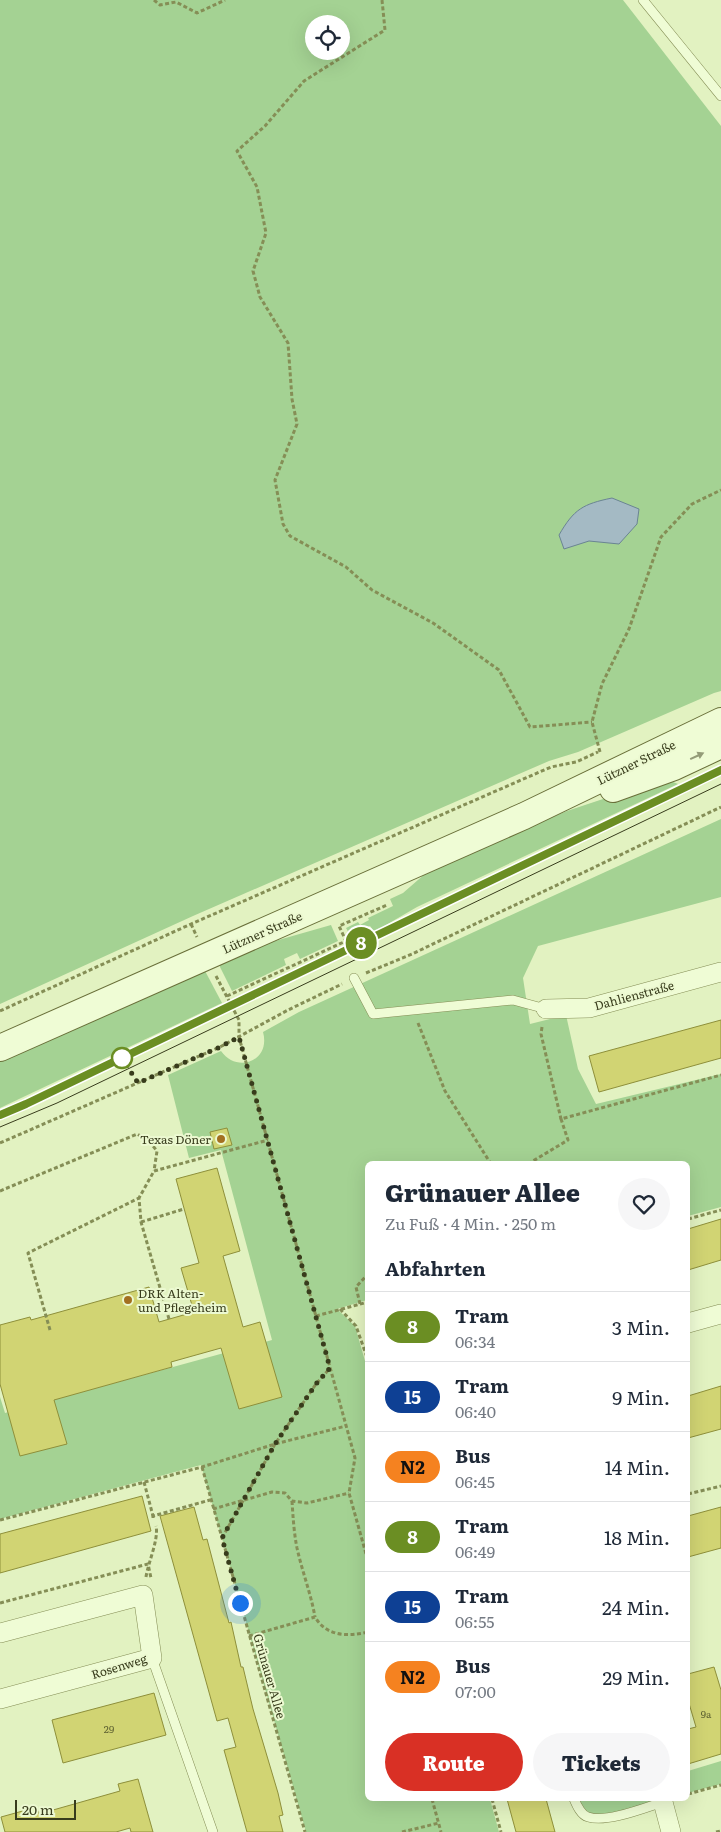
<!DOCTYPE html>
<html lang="de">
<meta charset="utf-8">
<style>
body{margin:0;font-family:Literata,serif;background:#f6f6f7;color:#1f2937;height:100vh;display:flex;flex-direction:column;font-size:19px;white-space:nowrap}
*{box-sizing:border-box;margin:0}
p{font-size:16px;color:#747a83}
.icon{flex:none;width:28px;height:28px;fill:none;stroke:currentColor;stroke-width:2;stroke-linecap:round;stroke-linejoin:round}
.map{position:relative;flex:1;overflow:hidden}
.drawer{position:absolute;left:365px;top:1161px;width:325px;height:640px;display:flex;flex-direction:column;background:#fff;border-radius:8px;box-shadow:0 5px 20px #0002}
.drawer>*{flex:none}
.badge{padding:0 10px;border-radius:16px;font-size:18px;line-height:32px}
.controls{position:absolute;left:305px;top:15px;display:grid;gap:10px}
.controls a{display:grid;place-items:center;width:45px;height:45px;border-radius:50%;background:#fff;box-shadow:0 5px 20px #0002;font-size:25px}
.scale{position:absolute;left:15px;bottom:12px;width:61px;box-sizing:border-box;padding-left:5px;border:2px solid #383c1c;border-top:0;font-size:14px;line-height:18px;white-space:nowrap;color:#383c1c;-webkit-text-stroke:4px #ecf9d1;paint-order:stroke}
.you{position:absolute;width:25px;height:25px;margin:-12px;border:4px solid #fff;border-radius:50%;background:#1a73e8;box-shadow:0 0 0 8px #1a73e833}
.map>.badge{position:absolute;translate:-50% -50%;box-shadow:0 0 0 2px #fff}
h2{padding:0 20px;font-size:19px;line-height:45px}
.round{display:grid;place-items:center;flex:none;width:52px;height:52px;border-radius:26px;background:#f6f6f7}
.head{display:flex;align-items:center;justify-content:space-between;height:85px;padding:0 20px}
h1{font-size:24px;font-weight:800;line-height:38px}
.primary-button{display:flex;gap:10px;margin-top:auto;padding:10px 20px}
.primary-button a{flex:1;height:58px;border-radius:30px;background:#d93025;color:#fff;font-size:20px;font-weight:800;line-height:58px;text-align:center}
.primary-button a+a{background:#f6f6f7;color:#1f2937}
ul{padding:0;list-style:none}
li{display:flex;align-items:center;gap:15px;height:70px;padding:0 20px;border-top:1px solid #e0e1e3}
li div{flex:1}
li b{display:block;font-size:19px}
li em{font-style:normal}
li .badge{min-width:55px;font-weight:700;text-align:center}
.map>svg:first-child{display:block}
</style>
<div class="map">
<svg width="721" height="1832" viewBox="0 0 721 1832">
<rect width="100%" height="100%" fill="#e2f2c1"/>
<g fill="#a4d293" fill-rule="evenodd">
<path d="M 0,0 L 623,0 L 721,126 L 721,691 L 714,693 L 578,752 L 549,761 L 193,916 L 0,1004 ZM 314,24 L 341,24 L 341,51 L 314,51 Z"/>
<path d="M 673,782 L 678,784 L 417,907 L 374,932 L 370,926 L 350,935 L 346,928 L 358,922 L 360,925 L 369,920 L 368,918 L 393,906 L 390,899 L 403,893 L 426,873 L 511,834 L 567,811 L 603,799 L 639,792 Z"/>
<path d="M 721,819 L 721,897 L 538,946 L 523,978 L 530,1024 L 566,1015 L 578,1069 L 596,1104 L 721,1074 L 721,1207 L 688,1216 L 688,1164 L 368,1164 L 367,1300 L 337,1309 L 355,1326 L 367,1368 L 368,1799 L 490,1799 L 499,1832 L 306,1832 L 201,1465 L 0,1519 L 0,1397 L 5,1413 L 272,1340 L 221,1150 L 189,1158 L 168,1075 L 221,1051 C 237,1074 271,1061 263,1032 L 299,1012 Z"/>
<path d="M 331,925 L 338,941 L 300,959 L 297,953 L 284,959 L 286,965 L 232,991 L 220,967 L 220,962 L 261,945 Z"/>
<path d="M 204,969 L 222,1003 L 0,1108 L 0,1061 Z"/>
<path d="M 721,1761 L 721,1784 L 688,1793 L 688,1771 Z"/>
<path d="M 578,1799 L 666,1799 L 584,1821 Z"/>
</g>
<path fill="#a4bac4" stroke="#6a8493" d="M 612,498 L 639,509 L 637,524 L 619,544 L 589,541 L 564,549 L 559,535 C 574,509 583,504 612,498 Z"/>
<g fill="#d1d473" stroke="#8e8f3a">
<path d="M 721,1020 L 721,1058 L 599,1092 L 589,1056 Z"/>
<path d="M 227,1128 L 232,1145 L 214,1149 L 210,1132 Z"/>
<path d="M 217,1168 L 240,1251 L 223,1256 L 243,1327 L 260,1322 L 282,1397 L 239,1409 L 221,1348 L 171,1362 L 172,1367 L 54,1400 L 67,1444 L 20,1456 L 0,1384 L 0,1325 L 30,1317 L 31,1320 L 149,1287 L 159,1322 L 194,1312 L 181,1268 L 199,1263 L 176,1179 Z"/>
<path d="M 721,1219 L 721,1260 L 688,1270 L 688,1229 Z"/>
<path d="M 721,1386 L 721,1429 L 688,1438 L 688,1396 Z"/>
<path d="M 142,1496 L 151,1531 L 0,1573 L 0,1534 Z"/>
<path d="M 194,1507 L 203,1540 L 207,1539 L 229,1623 L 231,1622 L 241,1667 L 243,1667 L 253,1709 L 278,1793 L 283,1815 L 279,1816 L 283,1832 L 247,1832 L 224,1750 L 236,1747 L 228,1718 L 217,1721 L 160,1516 Z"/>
<path d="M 721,1507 L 721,1548 L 688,1557 L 688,1516 Z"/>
<path d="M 714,1667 L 721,1690 L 721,1754 L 688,1764 L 688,1729 L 696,1727 L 688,1700 L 688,1674 Z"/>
<path d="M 154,1693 L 166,1735 L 63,1763 L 52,1720 Z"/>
<path d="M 138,1779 L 153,1832 L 131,1832 L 130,1828 L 116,1832 L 5,1832 L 1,1817 L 37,1807 L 39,1814 L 120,1791 L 118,1784 Z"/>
<path d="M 507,1799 L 546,1799 L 555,1832 L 516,1832 Z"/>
</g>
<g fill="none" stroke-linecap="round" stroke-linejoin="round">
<g stroke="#858e56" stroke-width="10">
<g id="service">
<path d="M 643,0 L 721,96"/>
<path d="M 354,978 L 373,1014 L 513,1000 L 546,1009"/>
<path d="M 152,1658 L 213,1832"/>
<path d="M 574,1799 C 577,1806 581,1815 588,1817 C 607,1823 644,1808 663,1802"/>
</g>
</g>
<g stroke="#858e56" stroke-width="20">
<g id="minor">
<path d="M 546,1009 L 589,1008 L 721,972"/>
<path d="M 688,1323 L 721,1314"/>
<path d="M 0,1633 L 143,1595 L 152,1658 L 0,1699"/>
<path d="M 663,1802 L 671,1832"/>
</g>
</g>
<g stroke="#696f39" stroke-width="28">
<g id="secondary">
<path d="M 613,789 L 674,767 L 721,745"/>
<path d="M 0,1048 L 524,816 L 721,721"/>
</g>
</g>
<g stroke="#858e56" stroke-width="3" stroke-dasharray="4 2.5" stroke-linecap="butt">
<path d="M 154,0 L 160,5 L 176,2 L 197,13 L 225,0"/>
<path d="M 382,0 L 385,30 L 304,81 L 265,126 L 237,151 L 257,187 L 266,233 L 253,271 L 260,297 L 288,343 L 292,399 L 297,424 L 275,480 L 283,524 L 290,536 L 346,567 L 372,590 L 433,623 L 499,670 L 530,727 L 592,722"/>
<path d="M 600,752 L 592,722 L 602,684 L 629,629 L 661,537 L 692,504 L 721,490"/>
<path d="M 191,924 L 197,937"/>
<path d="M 366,973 L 412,954 L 721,807"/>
<path d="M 216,976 L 239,1020 L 239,1037 L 355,1458 L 349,1493 L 368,1561"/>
<path d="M 227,996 L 346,941 L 339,926 L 387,905"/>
<path d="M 0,1011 L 191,924 L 551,767 L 576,762 L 598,752"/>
<path d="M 418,1023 L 445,1091 L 491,1164"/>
<path d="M 542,1027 L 541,1034 L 561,1119"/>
<path d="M 0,1143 L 220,1047 L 288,1010 L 342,984"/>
<path d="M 528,1164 L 568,1140 L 561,1119 L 721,1075"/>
<path d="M 0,1191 L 137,1134 L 149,1141 L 157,1151 L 154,1171"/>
<path d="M 688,1219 L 721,1210"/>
<path d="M 141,1222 L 184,1209"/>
<path d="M 360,1304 L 356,1287 L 368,1274"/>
<path d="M 340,1309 L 356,1326 L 368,1360"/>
<path d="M 316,1316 L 368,1302"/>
<path d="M 169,1319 L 141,1222 L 139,1198 L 154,1171 L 268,1140"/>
<path d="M 50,1330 L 28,1253 L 139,1198"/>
<path d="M 202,1467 L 305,1832"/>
<path d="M 144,1482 L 153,1516"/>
<path d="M 688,1494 L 721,1486"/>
<path d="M 292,1501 C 293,1517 294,1533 297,1548 C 302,1571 311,1594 315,1617"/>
<path d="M 213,1509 L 272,1492 L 285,1493 L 292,1501 L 307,1503 L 349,1493"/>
<path d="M 153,1518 L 153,1516 L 210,1500"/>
<path d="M 0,1520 L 202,1467 L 275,1444 L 346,1426"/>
<path d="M 222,1538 L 275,1444 L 316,1384 L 330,1368"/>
<path d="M 146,1577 C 148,1563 159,1539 156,1526"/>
<path d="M 0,1603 L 148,1564 L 151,1578"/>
<path d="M 249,1636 L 315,1617 C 326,1636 347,1637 368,1632"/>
<path d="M 688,1794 L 721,1785"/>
<path d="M 432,1799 L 441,1832"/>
<path d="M 492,1799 L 501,1832"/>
<path d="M 402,1832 L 439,1823"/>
<path d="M 716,1832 L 721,1831"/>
</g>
<use href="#service" stroke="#effcd5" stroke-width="9"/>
<use href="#minor" stroke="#effcd5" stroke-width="19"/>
<use href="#secondary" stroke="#effcd5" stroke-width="26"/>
<g stroke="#383c1c" stroke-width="1">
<path d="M 0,1115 L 26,1104 L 721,770"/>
<path d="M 0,1127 L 57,1103 L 721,784"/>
</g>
</g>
<defs><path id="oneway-solid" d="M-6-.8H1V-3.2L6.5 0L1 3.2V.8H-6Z" transform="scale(1.25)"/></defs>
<use fill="#949c78" href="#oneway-solid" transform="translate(697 756) rotate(-25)"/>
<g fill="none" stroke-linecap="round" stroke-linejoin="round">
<g stroke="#fff" stroke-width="11">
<path id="line" d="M 0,1115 L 26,1104 L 721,770"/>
</g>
<use href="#line" stroke="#6b8e23" stroke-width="8"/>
<path stroke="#383c1c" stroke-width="5" stroke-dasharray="0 9" d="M 122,1058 L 138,1083 L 220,1047 L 239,1037 L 330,1368 L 316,1384 L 275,1444 L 222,1538 L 240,1603"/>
</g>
<circle fill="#fff" stroke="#6b8e23" stroke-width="2.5" cx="122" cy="1058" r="10"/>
<g fill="#a37020" stroke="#ecf9d1" stroke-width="2">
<circle cx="221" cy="1139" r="5"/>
<circle cx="128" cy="1300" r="5"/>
</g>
<g text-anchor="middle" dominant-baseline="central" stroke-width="4" stroke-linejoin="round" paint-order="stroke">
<g font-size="10" fill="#5e6232">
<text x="706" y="1713">9a</text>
<text x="109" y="1728">29</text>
</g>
<g font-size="12" fill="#383c1c" stroke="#ecf9d1">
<text transform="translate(636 762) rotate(-26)">Lützner Straße</text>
<text transform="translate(262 932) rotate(-24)">Lützner Straße</text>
<text transform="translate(634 995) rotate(-15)">Dahlienstraße</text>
<text transform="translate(119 1666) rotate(-17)">Rosenweg</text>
<text transform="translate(270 1676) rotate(74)">Grünauer Allee</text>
</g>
<g font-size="12" fill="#383c1c" stroke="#ecf9d1" text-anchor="end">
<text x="211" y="1139">Texas Döner</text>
<text x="138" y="1293" text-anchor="start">DRK Alten-<tspan x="138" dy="14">und Pflegeheim</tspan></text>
</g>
</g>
</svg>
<div class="controls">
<a><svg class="icon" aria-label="locate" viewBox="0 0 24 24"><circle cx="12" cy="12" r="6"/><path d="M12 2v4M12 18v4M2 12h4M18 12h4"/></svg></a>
</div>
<div class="scale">20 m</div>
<div class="you" style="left:240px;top:1603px"></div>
<b class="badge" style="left:361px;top:943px;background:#6b8e23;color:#fff">8</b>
<section class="drawer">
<div class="head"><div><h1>Grünauer Allee</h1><p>Zu Fuß · 4 Min. · 250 m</p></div><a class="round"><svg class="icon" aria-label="heart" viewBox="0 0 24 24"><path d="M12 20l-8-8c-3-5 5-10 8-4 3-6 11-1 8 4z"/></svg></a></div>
<h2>Abfahrten</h2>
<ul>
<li><span class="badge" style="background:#6b8e23;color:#fff">8</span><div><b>Tram</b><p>06:34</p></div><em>3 Min.</em></li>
<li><span class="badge" style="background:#0e4094;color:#fff">15</span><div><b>Tram</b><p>06:40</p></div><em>9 Min.</em></li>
<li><span class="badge" style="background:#f58220;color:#111">N2</span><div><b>Bus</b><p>06:45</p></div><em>14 Min.</em></li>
<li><span class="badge" style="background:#6b8e23;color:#fff">8</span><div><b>Tram</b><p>06:49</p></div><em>18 Min.</em></li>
<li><span class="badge" style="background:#0e4094;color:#fff">15</span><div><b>Tram</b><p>06:55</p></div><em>24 Min.</em></li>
<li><span class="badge" style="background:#f58220;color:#111">N2</span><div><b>Bus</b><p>07:00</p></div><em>29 Min.</em></li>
</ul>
<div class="primary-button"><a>Route</a><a>Tickets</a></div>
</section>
</div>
